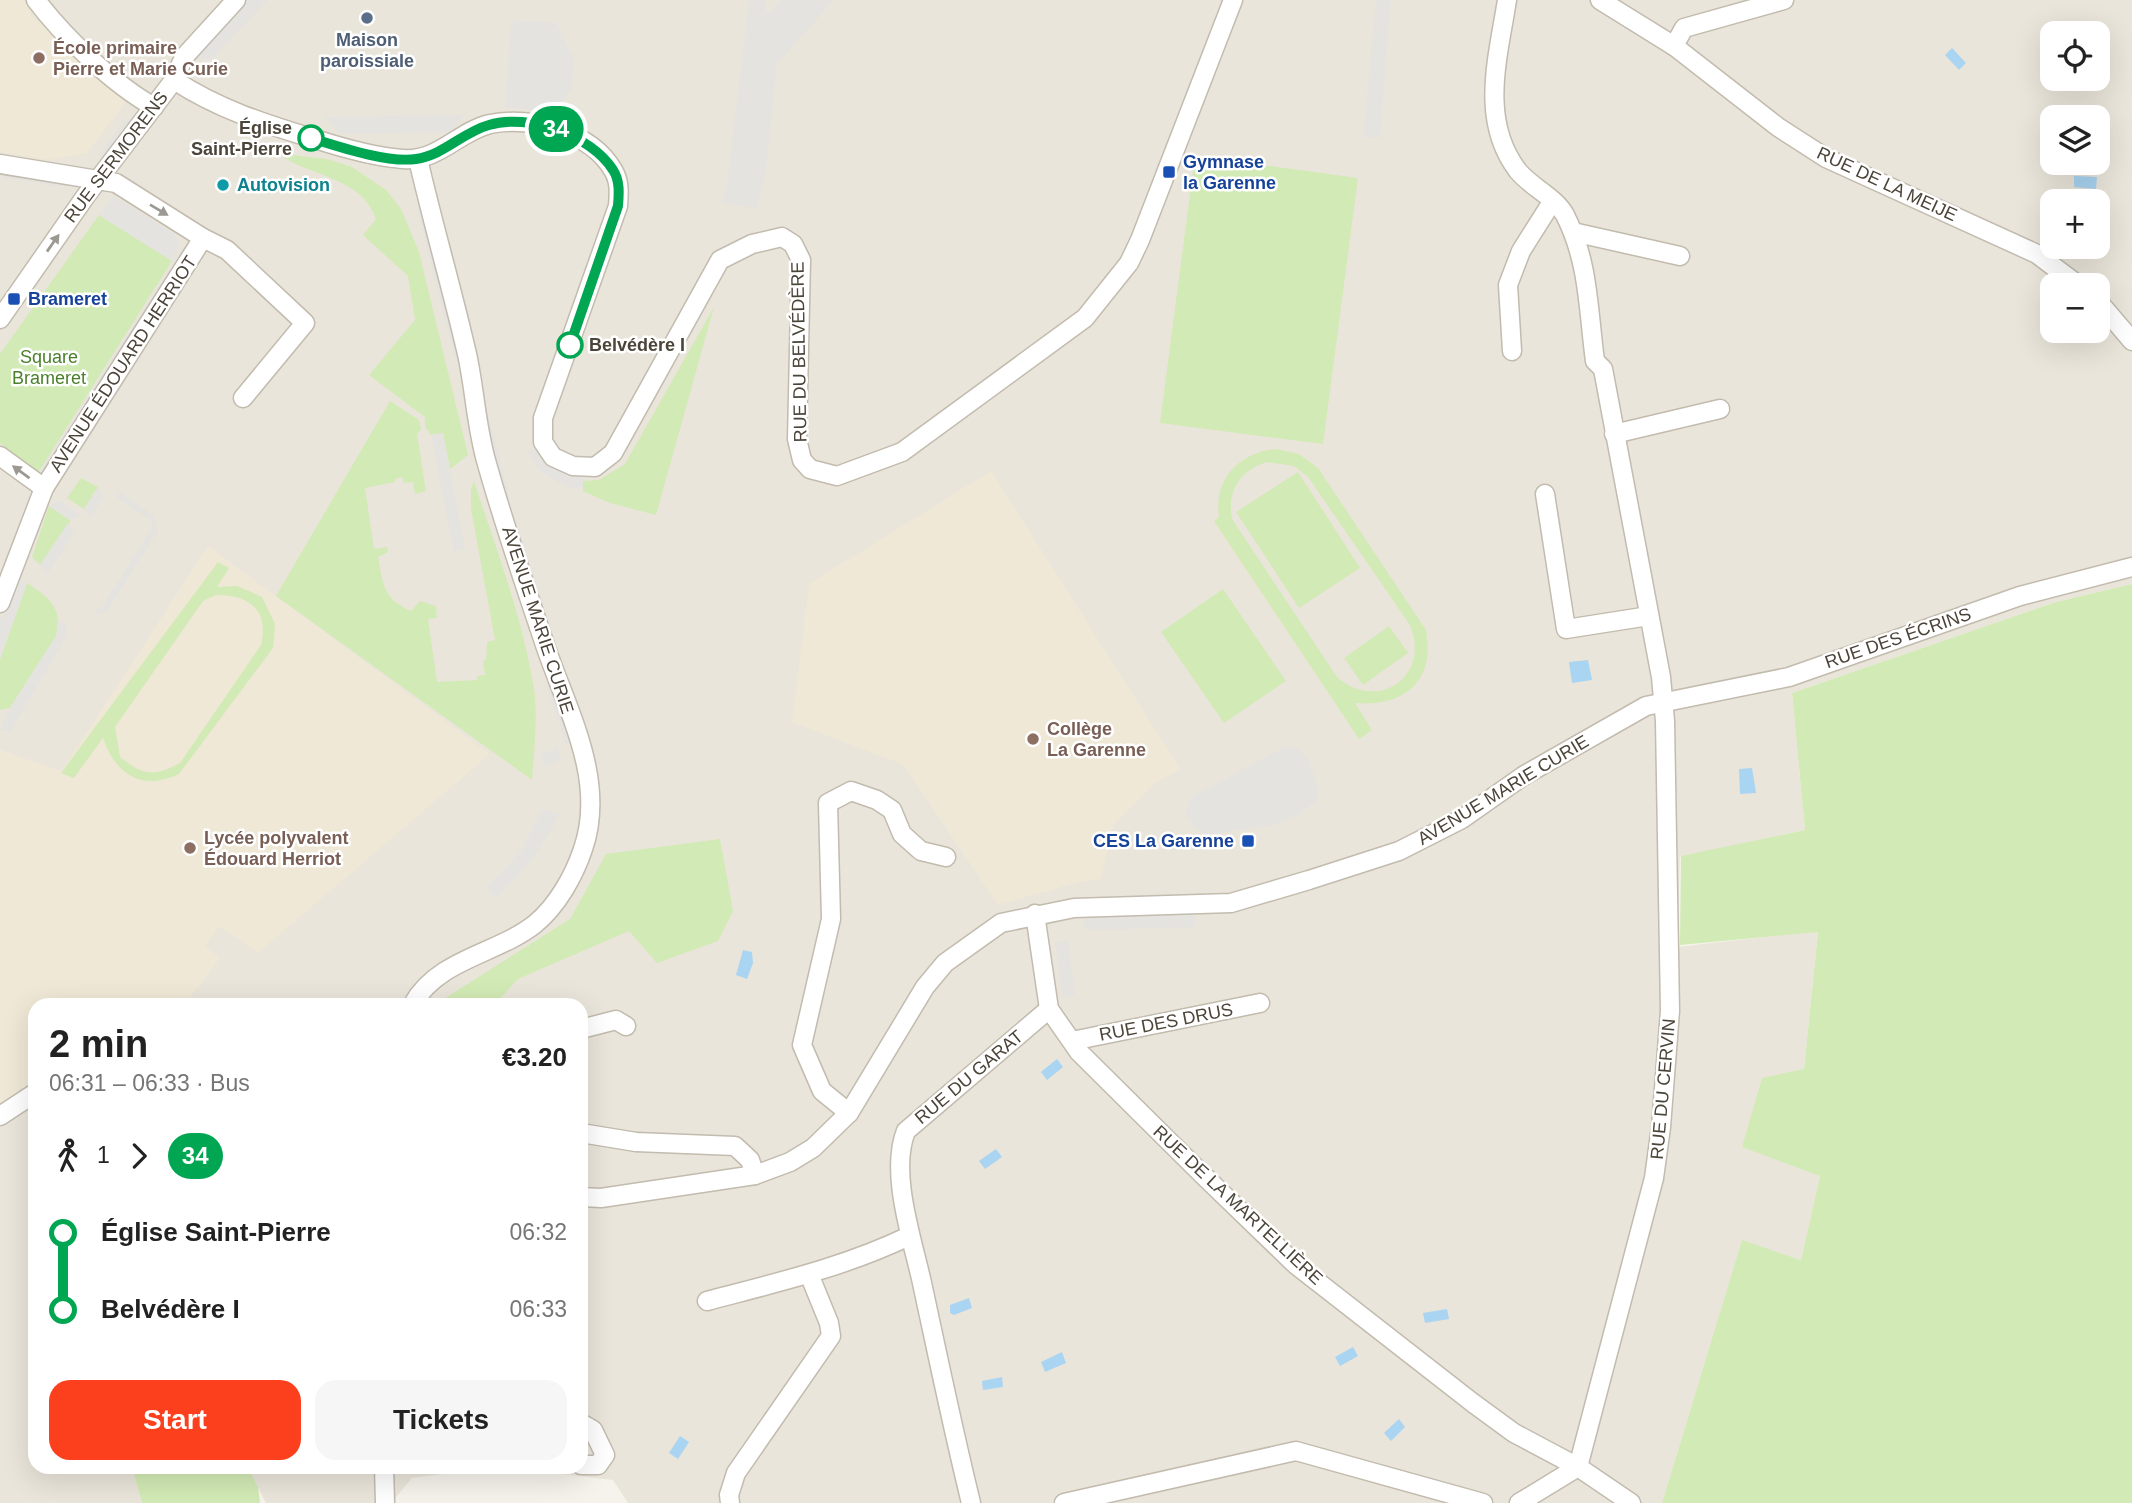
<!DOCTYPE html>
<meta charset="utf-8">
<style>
body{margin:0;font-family:Helvetica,sans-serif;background:#f6f6f6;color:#222;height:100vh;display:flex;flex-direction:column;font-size:26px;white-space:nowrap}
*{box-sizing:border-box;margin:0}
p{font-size:23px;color:#767676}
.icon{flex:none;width:38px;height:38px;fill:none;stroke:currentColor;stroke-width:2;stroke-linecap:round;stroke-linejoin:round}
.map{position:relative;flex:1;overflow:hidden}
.panel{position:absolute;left:28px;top:998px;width:560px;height:476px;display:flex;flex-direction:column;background:#fff;border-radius:21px;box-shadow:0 7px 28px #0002}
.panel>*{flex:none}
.badge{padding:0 14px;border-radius:23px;font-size:24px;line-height:46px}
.tools{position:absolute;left:2040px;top:21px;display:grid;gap:14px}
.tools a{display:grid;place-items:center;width:70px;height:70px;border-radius:14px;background:#fff;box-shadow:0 7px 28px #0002;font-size:35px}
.map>.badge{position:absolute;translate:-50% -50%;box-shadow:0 0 0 4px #fff}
.legs{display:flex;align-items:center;gap:10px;height:77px;padding:0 21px;font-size:23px}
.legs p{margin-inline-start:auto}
.overview{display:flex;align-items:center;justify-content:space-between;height:119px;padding:0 21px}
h1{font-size:38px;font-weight:800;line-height:52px}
.cta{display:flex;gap:14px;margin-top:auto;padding:14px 21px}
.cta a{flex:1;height:80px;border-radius:21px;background:#fc3f1d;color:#fff;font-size:28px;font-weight:800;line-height:80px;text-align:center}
.cta a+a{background:#f6f6f6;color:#222}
ul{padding:0 21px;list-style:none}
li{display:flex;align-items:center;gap:24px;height:77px;font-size:26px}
li i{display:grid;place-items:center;width:10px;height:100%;margin:0 9px;background:currentColor}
li i::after{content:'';width:18px;height:18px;margin:-9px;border:5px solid;border-radius:50%;background:#fff}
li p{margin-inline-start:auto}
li:first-child i{background:linear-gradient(#0000 50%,currentColor 0)}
li:last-child i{background:linear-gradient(currentColor 50%,#0000 0)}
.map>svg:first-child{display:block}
</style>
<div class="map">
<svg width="2132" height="1503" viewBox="0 0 2132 1503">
<rect width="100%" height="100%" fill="#f6f3ec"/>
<g fill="#eae5da" fill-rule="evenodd">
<path d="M 0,0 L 2132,0 L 2132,584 L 2056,602 L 1792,693 L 1805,830 L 1680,857 L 1677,947 L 1818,931 L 1804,1069 L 1820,1176 L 1801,1260 L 1742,1241 L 1662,1503 L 628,1503 L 613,1480 L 499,1467 L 581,1466 L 581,1004 L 35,1004 L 35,1466 L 132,1467 L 142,1503 L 0,1503 ZM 2053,33 L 2098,33 L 2098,79 L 2053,79 ZM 2053,117 L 2098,117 L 2098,163 L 2053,163 ZM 2053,201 L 2098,201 L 2098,247 L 2053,247 ZM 2053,285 L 2098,285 L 2098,331 L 2053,331 Z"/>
<path d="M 248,1467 L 495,1467 L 412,1478 L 391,1503 L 266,1503 Z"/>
</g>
<g fill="#efe8d6">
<path d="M 0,0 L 24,0 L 31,15 L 126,102 L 87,153 L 49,160 L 0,152 Z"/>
<path d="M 991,471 L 1180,769 L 1154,784 L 1113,825 L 1101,879 L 1079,882 L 998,905 L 904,765 L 792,722 L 809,584 Z"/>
<path d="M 208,546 L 490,754 L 258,953 L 220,926 L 205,946 L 220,958 L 185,1004 L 35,1004 L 35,1079 L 0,1103 L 0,750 L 62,771 Z"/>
</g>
<g fill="#d2eab5" fill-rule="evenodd">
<path d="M 283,154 L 327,159 L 352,167 L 386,190 L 401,209 L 419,252 L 468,455 L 450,469 L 443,433 L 431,435 L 425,427 L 425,417 L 369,375 L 415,320 L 408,276 L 363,235 L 376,219 C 362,178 314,177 283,157 Z"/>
<path d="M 1195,156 L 1358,178 L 1323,444 L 1160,423 Z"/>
<path d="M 99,215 L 172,261 L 38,473 L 0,443 L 0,354 Z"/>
<path d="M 714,307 L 656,515 L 610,503 L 583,491 L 583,481 L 599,480 L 625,464 Z"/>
<path d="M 390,401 L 419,420 L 421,429 L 417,434 L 426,491 L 415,494 L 413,482 L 404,483 L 402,477 L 395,479 L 395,482 L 365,488 L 374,549 L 387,547 L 388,552 L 378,557 C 383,584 383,599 411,611 L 420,601 L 436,606 L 437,618 L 428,619 L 437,682 L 477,680 L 477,676 L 485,675 L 483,661 L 486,660 L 487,642 L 495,640 L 471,509 L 471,489 L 474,481 C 496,549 523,618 534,689 C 538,719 534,750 532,780 L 276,596 Z"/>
<path d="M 1276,449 L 1299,454 L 1318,468 L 1426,630 C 1436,682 1403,707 1355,703 L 1372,730 L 1359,739 L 1214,521 L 1219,517 C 1213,479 1240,452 1276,449 ZM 1267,462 L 1294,466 L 1308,477 L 1410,625 C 1431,676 1378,713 1337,677 L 1232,519 C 1227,491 1240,470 1267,462 Z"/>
<path d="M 1298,472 L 1360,568 L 1299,608 L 1236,512 Z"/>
<path d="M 81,478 L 98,487 L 84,509 L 67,498 Z"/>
<path d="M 49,506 L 71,521 L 40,565 L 32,557 Z"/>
<path d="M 218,562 L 229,568 L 217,587 L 237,586 L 262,597 L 275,624 L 273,648 L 179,774 C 142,792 115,774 103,738 L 74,778 L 61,773 ZM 216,595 C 250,595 269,610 261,645 L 180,763 C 154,777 144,776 120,757 L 115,727 L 203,601 Z"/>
<path d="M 27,583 C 49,597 63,608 56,636 L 10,708 L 0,710 L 0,659 Z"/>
<path d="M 2132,584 L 2132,1503 L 1662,1503 L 1742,1240 L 1801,1260 L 1820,1176 L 1742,1147 L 1762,1078 L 1804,1069 L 1818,932 L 1680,945 L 1681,856 L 1805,830 L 1792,693 L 2056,602 Z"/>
<path d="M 1223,589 L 1286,681 L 1224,723 L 1161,632 Z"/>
<path d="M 1389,626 L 1408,653 L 1363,685 L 1344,658 Z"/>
<path d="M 720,839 L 733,911 L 718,941 L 657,963 L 629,931 L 518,979 L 495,1004 L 440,1004 L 442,1000 L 570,919 L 606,854 Z"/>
<path d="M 132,1467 L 248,1467 L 258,1487 L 260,1503 L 142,1503 Z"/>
</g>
<g fill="#e5e3e0">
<path d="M 246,0 L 268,0 L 212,59 L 196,59 Z"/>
<path d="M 749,0 L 766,0 L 765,12 L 768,13 L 781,0 L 834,0 L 777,64 L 766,171 L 757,209 L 721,203 L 727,183 Z"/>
<path d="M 1376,0 L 1391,0 L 1380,138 L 1363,137 Z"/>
<path d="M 511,20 L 556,23 L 574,58 L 572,89 L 553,111 L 505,108 Z"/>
<path d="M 464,115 L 451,132 L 340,134 L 325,117 Z"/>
<path d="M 127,118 L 131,121 L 104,160 L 99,155 Z"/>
<path d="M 4,172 L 69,181 L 65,187 L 3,178 Z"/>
<path d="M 114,196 L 175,234 L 179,244 L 172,261 L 99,215 Z"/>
<path d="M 422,207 L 460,358 L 455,358 L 417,210 Z"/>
<path d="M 184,246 L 191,250 L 149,318 L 141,314 Z"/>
<path d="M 136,321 L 143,326 L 47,476 L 40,472 Z"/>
<path d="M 139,342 L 146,347 L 86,443 L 79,439 Z"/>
<path d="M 487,409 L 510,500 L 504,502 L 482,411 Z"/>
<path d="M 443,433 L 465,549 L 454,552 L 431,435 Z"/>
<path d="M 538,448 L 549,467 L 583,477 L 583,487 L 568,488 L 539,470 L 528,452 Z"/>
<path d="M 98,487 L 104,497 L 90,518 L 84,509 Z"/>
<path d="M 119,492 L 153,515 L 158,531 L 106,612 L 96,614 L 96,609 L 101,608 L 152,528 L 152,521 L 117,498 Z"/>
<path d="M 59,500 L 80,515 L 71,521 L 49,506 Z"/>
<path d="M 68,523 L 74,533 L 47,575 L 40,565 Z"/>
<path d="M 519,530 L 554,639 L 549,641 L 513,532 Z"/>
<path d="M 16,579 L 27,583 L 0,659 L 0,622 Z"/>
<path d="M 58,622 L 67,622 L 66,637 L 10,732 L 0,729 L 10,708 L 56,636 Z"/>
<path d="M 551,680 L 572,742 L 566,744 L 546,683 Z"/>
<path d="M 557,747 L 561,759 L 545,766 L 540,755 Z"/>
<path d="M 1285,747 L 1298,749 L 1309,760 L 1319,791 L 1315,802 L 1298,815 L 1273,825 L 1206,835 L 1194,828 L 1185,813 L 1191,797 Z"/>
<path d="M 542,809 L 560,814 L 552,829 L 532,860 L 495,899 L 487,887 L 521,851 Z"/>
<path d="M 1195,913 L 1195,927 L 1084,930 L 1084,916 Z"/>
<path d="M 1068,940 L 1075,995 L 1062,997 L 1055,942 Z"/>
</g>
<g fill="#a9d4f2">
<path d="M 1952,48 L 1966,63 L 1959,70 L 1945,55 Z"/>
<path d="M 2074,176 L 2097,177 L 2096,189 L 2074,187 Z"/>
<path d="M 1588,660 L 1592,680 L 1572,683 L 1569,662 Z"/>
<path d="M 1752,768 L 1756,793 L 1740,794 L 1739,769 Z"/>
<path d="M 743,950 L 752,952 L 753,963 L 747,979 L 736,975 Z"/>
<path d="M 1057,1059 L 1063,1067 L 1047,1080 L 1041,1072 Z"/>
<path d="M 996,1149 L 1002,1157 L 985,1169 L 979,1161 Z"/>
<path d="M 969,1298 L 972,1308 L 954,1315 L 950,1313 L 950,1305 Z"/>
<path d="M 1447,1309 L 1449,1319 L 1425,1323 L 1423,1313 Z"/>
<path d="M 1353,1347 L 1358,1356 L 1340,1366 L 1335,1357 Z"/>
<path d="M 1062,1352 L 1066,1363 L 1045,1372 L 1041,1362 Z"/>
<path d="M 1002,1377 L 1003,1387 L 983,1390 L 982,1381 Z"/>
<path d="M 1399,1419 L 1405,1427 L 1391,1441 L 1384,1433 Z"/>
<path d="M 680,1436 L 689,1442 L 678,1459 L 669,1453 Z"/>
</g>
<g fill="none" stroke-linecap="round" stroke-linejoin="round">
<g stroke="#c2bbae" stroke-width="21">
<g id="minor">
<path d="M 36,0 C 64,37 113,84 154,107"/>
<path d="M 1507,0 C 1498,58 1479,120 1518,171 C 1531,187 1555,197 1565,215 C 1589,262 1588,309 1595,361 L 1603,369 L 1661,677 L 1665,721 L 1670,1011 L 1661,1127 L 1654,1178 L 1578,1467 L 1519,1503"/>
<path d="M 1600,0 L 1674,46 L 1778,127 L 1826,158 L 2037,254 L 2078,285"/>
<path d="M 1674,46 L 1684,28 L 1784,0"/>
<path d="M 174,80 C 218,109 265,124 315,139 C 343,148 374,157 403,159 C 438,162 459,131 490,124 C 532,116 591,132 613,170 C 620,181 619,194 618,206 L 543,418 L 543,442 L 553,457 L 573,466 L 595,467 L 613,453 L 720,260 L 752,244 L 782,237 L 793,244 L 801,260 L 797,439 L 802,460 L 810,469 L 837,476 L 902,452 L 1085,318 L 1129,263 L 1140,240 L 1233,0"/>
<path d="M 0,164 L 116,183 L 203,238 L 44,488 L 0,603"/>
<path d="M 1573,232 L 1680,256"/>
<path d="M 203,238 L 227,250 L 305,323 L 243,398"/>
<path d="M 2098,301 L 2132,341"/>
<path d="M 0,319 L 85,197 L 174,80 L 184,57 L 236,0"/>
<path d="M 1512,351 L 1508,285 L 1521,251 L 1552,202"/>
<path d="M 1614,434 L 1720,409"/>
<path d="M 0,456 L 44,488"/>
<path d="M 1545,494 L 1566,629 L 1649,616"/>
<path d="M 1035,914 L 1049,1009 L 1079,1052 L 1204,1176 L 1296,1265 L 1473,1403 L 1514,1433 L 1578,1467 L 1631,1503"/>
<path d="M 413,1004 C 438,959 497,954 535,924 C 557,906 574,876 583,849 C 607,780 567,710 545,645 C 525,585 504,525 487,464 C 476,427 475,390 467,354 C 452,289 433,224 418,159"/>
<path d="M 581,1029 L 616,1020 L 626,1026"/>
<path d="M 1072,1041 L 1260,1003"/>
<path d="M 849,1113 L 822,1091 L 802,1045 L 831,919 L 828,803 L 851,791 L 877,800 L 892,810 L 902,834 L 921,851 L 946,857"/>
<path d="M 0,1116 L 35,1093"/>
<path d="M 581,1133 L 636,1142 L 735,1146 L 750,1160 L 755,1175"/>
<path d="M 581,1197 L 601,1198 L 755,1175 L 790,1162 L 813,1148 L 849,1113 L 925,987 L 945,963 L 1001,923 L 1074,908 L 1231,903 L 1309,880 L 1399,851 L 1462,819 L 1523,776 L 1646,706 L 1789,677 L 2020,596 L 2132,567"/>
<path d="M 707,1301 C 775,1283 845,1267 909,1236"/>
<path d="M 581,1423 L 593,1430 L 605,1455 L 598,1465 L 581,1465"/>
<path d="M 384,1466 L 385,1503"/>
<path d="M 730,1503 L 729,1495 L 736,1473 L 831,1336 L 829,1323 L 809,1274"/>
<path d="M 971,1503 C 953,1430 938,1357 922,1283 C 913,1241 889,1173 906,1131 L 1049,1009"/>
<path d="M 1064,1503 L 1296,1451 L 1483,1503"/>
</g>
</g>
<use href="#minor" stroke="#fff" stroke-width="18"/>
</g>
<defs><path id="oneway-solid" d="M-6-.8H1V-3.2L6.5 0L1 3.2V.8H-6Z" transform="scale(1.75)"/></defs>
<g fill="#9c9892">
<use href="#oneway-solid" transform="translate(159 210) rotate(31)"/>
<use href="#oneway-solid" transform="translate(53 243) rotate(-55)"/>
<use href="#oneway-solid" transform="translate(21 472) rotate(-144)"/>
</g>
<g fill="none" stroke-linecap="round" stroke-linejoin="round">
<g stroke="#fff" stroke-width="16">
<path id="line-1" d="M 311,138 C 340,147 387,163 416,159 C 444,155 463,132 489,125 C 528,113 591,135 613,170 C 620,180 619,194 618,206 L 570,345"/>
</g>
<use href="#line-1" stroke="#00a651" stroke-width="10"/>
</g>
<circle fill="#5c6f8a" stroke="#fff" stroke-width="2.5" cx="367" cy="18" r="7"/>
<g fill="#8d6e63" stroke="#fff" stroke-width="2.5">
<circle cx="39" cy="58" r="7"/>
<circle cx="1033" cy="739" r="7"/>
<circle cx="190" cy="848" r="7"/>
</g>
<g fill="#fff" stroke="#00a651" stroke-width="3.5">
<circle cx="311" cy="138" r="12"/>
<circle cx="570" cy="345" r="12"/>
</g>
<g fill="#1a4fb4" stroke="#fff" stroke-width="2.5">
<rect x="1162" y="165" width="14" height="14" rx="3.5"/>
<rect x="7" y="292" width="14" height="14" rx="3.5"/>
<rect x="1241" y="834" width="14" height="14" rx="3.5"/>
</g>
<circle fill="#0f9aa8" stroke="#fff" stroke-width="2.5" cx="223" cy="185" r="7"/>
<g text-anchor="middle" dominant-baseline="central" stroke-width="5" stroke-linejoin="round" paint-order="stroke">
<g font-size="18" font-weight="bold" fill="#4e5e75" stroke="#fff">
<text x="367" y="40">Maison<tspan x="367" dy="21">paroissiale</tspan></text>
</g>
<g font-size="18" font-weight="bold" fill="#785e54" stroke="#fff" text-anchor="start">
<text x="53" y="48">École primaire<tspan x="53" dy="21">Pierre et Marie Curie</tspan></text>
<text x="1047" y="729">Collège<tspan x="1047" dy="21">La Garenne</tspan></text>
<text x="204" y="838">Lycée polyvalent<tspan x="204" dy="21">Édouard Herriot</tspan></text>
</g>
<g font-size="18" font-weight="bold" fill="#4b4439" stroke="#fff" text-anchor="end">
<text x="292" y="128">Église<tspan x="292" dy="21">Saint-Pierre</tspan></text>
<text x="589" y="345" text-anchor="start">Belvédère I</text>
</g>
<g font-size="18" fill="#4b4439" stroke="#fff">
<text transform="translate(116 157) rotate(-53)">RUE SERMORENS</text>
<text transform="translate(1887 184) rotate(25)">RUE DE LA MEIJE</text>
<text transform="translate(799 352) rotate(-91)">RUE DU BELVÉDÈRE</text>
<text transform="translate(123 364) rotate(-57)">AVENUE ÉDOUARD HERRIOT</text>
<text transform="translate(538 620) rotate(72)">AVENUE MARIE CURIE</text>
<text transform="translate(1898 638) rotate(-19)">RUE DES ÉCRINS</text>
<text transform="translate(1503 790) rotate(-31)">AVENUE MARIE CURIE</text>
<text transform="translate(1166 1022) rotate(-11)">RUE DES DRUS</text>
<text transform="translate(969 1077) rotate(-40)">RUE DU GARAT</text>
<text transform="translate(1663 1089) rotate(-85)">RUE DU CERVIN</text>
<text transform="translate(1238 1205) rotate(43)">RUE DE LA MARTELLIÈRE</text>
</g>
<g font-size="18" font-weight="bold" fill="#164399" stroke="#fff" text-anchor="start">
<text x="1183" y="162">Gymnase<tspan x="1183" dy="21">la Garenne</tspan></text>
<text x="28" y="299">Brameret</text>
<text x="1234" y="841" text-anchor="end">CES La Garenne</text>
</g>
<g font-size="18" font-weight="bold" fill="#0d838f" stroke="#fff" text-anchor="start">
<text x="237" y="185">Autovision</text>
</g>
<g font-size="18" fill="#4a7f2a" stroke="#fff">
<text x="49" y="357">Square<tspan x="49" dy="21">Brameret</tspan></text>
</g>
</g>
</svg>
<div class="tools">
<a><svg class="icon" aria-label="locate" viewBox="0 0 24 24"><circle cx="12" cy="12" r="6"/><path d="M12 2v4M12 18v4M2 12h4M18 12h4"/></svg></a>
<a><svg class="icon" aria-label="layers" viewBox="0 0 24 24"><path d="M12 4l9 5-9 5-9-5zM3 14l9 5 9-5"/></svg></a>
<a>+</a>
<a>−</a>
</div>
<b class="badge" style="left:556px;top:129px;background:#00a651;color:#fff">34</b>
<section class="panel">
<div class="overview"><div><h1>2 min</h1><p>06:31 – 06:33 · Bus</p></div><b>€3.20</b></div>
<div class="legs"><svg class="icon" aria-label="walk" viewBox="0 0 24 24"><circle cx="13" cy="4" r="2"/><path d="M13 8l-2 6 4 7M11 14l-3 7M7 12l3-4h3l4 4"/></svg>1<svg class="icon" aria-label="forward" viewBox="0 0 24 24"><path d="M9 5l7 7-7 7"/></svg><b class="badge" style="background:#00a651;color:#fff">34</b></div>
<ul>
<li><i style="color:#00a651"></i><b>Église Saint-Pierre</b><p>06:32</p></li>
<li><i style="color:#00a651"></i><b>Belvédère I</b><p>06:33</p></li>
</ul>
<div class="cta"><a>Start</a><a>Tickets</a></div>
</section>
</div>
